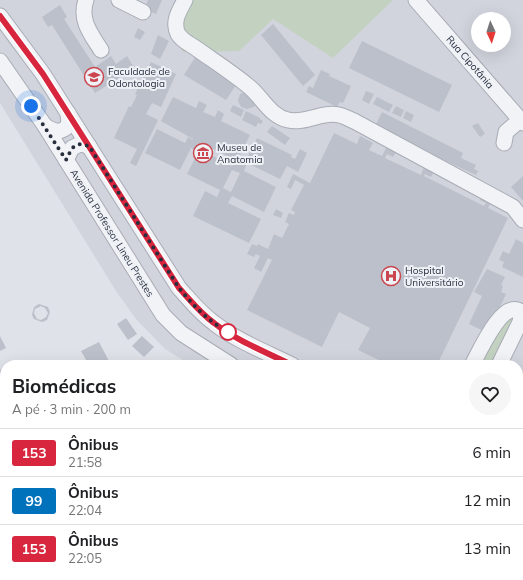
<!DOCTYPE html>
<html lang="pt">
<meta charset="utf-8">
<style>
body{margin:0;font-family:Mulish,sans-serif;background:#f6f6f6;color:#202124;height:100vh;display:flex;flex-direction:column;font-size:15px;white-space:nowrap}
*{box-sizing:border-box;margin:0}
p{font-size:13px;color:#757577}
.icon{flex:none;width:22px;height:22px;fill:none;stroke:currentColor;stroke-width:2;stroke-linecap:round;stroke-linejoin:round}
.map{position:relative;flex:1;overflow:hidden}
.drawer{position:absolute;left:0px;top:360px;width:523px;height:220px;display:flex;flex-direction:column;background:#fff;border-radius:16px 16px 0 0;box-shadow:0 4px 16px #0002}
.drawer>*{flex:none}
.badge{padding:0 8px;border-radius:3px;font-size:14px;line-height:26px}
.needle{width:26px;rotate:176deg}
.controls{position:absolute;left:471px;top:12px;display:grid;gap:8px}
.controls a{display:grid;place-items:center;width:40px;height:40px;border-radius:50%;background:#fff;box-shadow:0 4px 16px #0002;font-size:20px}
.you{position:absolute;width:20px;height:20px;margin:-10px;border:3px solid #fff;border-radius:50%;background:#1a73e8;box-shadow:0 0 0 6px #1a73e833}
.map>.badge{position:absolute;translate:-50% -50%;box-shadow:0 0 0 2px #fff}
.round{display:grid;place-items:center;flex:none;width:42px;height:42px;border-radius:21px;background:#f6f6f6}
.headline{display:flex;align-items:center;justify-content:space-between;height:68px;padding:0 12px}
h1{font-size:19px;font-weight:700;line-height:30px}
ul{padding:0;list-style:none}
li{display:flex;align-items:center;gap:12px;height:48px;padding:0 12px;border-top:1px solid #e0e0e0}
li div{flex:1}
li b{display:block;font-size:15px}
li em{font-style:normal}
li .badge{min-width:44px;font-weight:700;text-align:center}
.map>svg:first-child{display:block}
</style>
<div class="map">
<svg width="523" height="580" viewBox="0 0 523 580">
<rect width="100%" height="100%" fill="#dfe2e8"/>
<path fill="#d1d4dd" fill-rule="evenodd" d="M 0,0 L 523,0 L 523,570 L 518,561 L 518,365 L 191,365 L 165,349 L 136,319 L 116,291 L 0,103 ZM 478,19 L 504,19 L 504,45 L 478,45 Z"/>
<g fill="#c3d2c0">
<path d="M 189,0 L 393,0 L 333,58 L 273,19 L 239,51 L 183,52 L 171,32 Z"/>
<path d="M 512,318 L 514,321 L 492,365 L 484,365 L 483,361 L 502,319 Z"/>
<path d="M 518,419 L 523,425 L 523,467 L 518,464 Z"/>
</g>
<g fill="#bcc0ca" fill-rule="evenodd">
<path d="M 148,0 L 162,0 L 156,14 L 144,9 Z"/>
<path d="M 60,5 L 67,17 L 64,19 L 95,67 L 111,56 L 116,64 L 127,56 L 133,66 L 133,69 L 95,93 L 52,25 L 48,27 L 42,17 Z"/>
<path d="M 273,24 L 315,75 L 303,86 L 261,35 Z"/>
<path d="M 138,28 L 145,32 L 140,40 L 134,37 Z"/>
<path d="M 158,35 L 169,41 L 160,59 L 151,54 Z"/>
<path d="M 362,41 L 452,85 L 439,112 L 349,68 Z"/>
<path d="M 196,56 L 238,82 L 226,100 L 184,75 Z"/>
<path d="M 151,62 L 176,74 L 161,107 L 152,103 L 146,114 L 158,120 L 136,166 L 130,163 L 137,149 L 114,138 L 129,106 L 131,107 L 137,95 L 135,94 Z"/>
<path d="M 321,70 L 330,74 L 329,76 L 351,86 L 343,103 L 340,102 L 337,107 L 306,92 L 309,86 L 313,88 Z"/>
<path d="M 247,91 L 256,104 L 254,107 L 247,109 L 241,107 L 238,101 L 240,94 Z"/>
<path d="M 366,91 L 374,94 L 369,104 L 362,100 Z"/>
<path d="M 173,97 L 196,108 L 199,101 L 207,105 L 203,112 L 215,117 L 218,110 L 224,114 L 221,121 L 250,135 L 239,157 L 246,160 L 257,138 L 292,155 L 291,157 L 295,159 L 300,149 L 307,153 L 298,172 L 287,166 L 280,179 L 247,163 L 244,171 L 276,187 L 264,212 L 232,196 L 228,203 L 261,219 L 249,243 L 193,216 L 205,191 L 217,197 L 220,190 L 187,174 L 198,152 L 191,148 L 180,170 L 145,153 L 157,129 L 185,143 L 188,137 L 193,140 L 193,139 L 161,121 ZM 204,144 L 235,160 L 232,166 L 201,150 ZM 232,170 L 240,173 L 231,192 L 223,188 Z"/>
<path d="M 377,97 L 393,105 L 389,112 L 373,104 Z"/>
<path d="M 233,105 L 244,110 L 241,117 L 230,111 Z"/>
<path d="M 396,106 L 404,110 L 401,117 L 392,113 Z"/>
<path d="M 246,111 L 260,118 L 260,119 L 263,121 L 261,124 L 258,123 L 256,127 L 242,120 Z"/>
<path d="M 406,111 L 414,115 L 411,122 L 403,118 Z"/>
<path d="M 382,112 L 463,153 L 461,158 L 476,165 L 474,169 L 478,171 L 476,175 L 374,128 Z"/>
<path d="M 478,123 L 485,134 L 480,137 L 472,126 Z"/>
<path d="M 272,126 L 290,138 L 285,145 L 267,132 Z"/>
<path d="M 334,133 L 357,144 L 360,136 L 373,143 L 369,150 L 382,156 L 386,148 L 396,152 L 393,157 L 387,154 L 385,158 L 421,175 L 424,167 L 434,171 L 431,177 L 425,174 L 424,176 L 484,206 L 486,203 L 480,200 L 482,195 L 492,200 L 488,208 L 508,218 L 437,365 L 389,365 L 358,350 L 370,328 L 339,312 L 322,347 L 247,310 L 272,260 L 268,258 L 261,272 L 254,268 L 260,256 L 256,254 L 254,257 L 247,254 L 252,244 L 257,246 L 258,244 L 268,249 L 274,234 L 282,238 L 289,224 L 285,222 L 289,213 L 294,215 L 295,212 L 291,210 L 304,185 L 295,180 L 291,189 L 287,187 L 293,174 L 310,183 Z"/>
<path d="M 523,176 L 523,201 L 511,187 Z"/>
<path d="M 276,209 L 283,213 L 281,218 L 273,215 Z"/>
<path d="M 516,239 L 523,243 L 523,277 L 502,267 L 504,262 L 499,260 L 503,251 L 509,254 Z"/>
<path d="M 487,269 L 505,277 L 501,285 L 503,286 L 501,292 L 506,294 L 488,333 L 469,324 L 482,296 L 474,292 Z"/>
<path d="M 39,304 L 48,307 L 50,312 L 47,320 L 42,322 L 34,319 L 32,315 L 34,307 ZM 41,306 L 45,308 L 48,313 L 46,317 L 41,320 L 37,319 L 34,313 L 35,309 Z"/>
<path d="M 126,318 L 137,334 L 128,340 L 117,324 Z"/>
<path d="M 0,336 L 6,348 L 0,351 Z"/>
<path d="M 142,336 L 154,347 L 144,357 L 132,346 Z"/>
<path d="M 99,342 L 111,365 L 89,365 L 81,351 Z"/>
<path d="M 4,367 L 5,390 L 0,393 L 0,370 Z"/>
<path d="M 0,465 L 4,469 L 5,468 L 5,525 L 0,521 Z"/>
<path d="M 67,575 L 116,575 L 111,580 L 73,580 Z"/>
<path d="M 162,575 L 283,575 L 279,580 L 168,580 Z"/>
<path d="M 289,575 L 305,575 L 301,580 L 295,580 Z"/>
<path d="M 333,575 L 362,575 L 368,580 L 329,580 Z"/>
<path d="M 412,575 L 442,575 L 445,578 L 443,580 L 408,580 Z"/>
</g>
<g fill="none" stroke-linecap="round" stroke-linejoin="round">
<g stroke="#a8acb5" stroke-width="17">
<g id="minor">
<path d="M 86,0 C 79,20 91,34 101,50"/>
<path d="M 119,0 L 143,12"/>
<path d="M 185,0 C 179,11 172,22 178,34 C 183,42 191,44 197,49 C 214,61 231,72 247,85 C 262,96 269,116 288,120 C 306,124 322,111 339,115 C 344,116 349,119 354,121 L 513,207 L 523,220"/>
<path d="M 416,0 L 523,123"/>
<path d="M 0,16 L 43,74 L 179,288 C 190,300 200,313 214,323 C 237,341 266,352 292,365"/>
<path d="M 0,61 L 45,126 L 163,315 L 181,333 L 231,365"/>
<path d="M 45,126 C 55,132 60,134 69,125 L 68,113"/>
<path d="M 504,143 L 506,132 L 520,120"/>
<path d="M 66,160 L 72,148 L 80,144 L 89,146"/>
<path d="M 472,365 C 480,351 500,304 518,310 L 521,317 L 520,322 L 499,365"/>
<path d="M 518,483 L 523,486"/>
<path d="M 518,520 L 523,524"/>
</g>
</g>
<use href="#minor" stroke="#f1f3f6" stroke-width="15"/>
</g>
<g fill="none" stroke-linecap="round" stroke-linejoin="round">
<g stroke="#fff" stroke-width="9">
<path id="line" d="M 0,16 L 43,74 L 179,288 C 190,300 200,313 214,323 C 237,341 266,352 292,365"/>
</g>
<use href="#line" stroke="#d7263d" stroke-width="6"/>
<path stroke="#282e3e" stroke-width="4" stroke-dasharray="0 7.2" d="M 31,106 L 66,160 L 72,148 L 80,144 L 89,146 L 179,288 C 193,305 208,321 228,332"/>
</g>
<defs>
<g id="university-ring" transform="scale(1)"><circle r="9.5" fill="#eef1f5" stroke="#cb464e" stroke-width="1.5"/><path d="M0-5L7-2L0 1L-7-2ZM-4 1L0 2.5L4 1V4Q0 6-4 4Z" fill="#cb464e"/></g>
<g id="museum-ring" transform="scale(1)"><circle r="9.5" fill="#eef1f5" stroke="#cb464e" stroke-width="1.5"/><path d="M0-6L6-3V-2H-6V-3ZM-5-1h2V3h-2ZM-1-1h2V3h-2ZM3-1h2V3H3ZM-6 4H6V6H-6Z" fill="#cb464e"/></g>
<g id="hospital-ring" transform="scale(1)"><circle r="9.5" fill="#eef1f5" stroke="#cb464e" stroke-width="1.5"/><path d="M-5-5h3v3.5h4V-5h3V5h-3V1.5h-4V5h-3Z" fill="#cb464e"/></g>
</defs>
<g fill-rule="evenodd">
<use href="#university-ring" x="94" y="77"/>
<use href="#museum-ring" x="203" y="153"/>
<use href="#hospital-ring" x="391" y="276"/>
</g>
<circle fill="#fff" stroke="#d7263d" stroke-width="2" cx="228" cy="332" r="8"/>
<g text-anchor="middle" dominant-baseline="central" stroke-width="4" stroke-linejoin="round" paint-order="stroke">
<g font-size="10" fill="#282e3e" stroke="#eef1f5">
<text transform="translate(470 62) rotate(49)">Rua Cipotânia</text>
<text transform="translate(112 233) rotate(58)">Avenida Professor Lineu Prestes</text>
</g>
<g font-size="10" fill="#282e3e" stroke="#eef1f5" text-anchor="start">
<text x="108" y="71">Faculdade de<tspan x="108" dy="12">Odontologia</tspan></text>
<text x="217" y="147">Museu de<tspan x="217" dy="12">Anatomia</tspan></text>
<text x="405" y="270">Hospital<tspan x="405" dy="12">Universitário</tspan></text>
</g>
</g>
</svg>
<div class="controls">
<a><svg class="needle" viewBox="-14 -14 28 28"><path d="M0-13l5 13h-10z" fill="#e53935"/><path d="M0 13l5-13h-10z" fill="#757577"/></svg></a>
</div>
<div class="you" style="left:31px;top:106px"></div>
<section class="drawer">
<div class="headline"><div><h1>Biomédicas</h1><p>A pé · 3 min · 200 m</p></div><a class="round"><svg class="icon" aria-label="heart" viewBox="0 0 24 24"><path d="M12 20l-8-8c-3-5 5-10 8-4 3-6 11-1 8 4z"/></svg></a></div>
<ul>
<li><span class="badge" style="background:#d7263d;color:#fff">153</span><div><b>Ônibus</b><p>21:58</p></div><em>6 min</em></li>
<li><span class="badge" style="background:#0072bc;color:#fff">99</span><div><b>Ônibus</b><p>22:04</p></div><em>12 min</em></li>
<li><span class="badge" style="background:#d7263d;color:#fff">153</span><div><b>Ônibus</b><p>22:05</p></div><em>13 min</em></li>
</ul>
</section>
</div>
